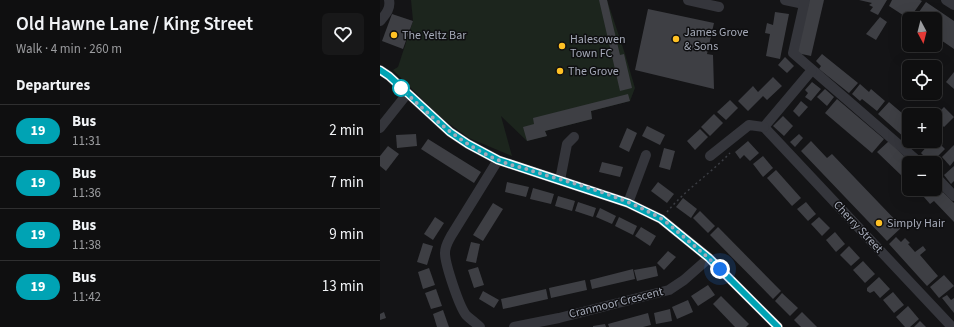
<!DOCTYPE html>
<meta charset="utf-8">
<style>
body{margin:0;font-family:"Source Sans 3",sans-serif;background:#181819;color:#f1f3f6;height:100vh;display:flex;flex-direction:column;font-size:15px;white-space:nowrap}
*{box-sizing:border-box;margin:0}
p{font-size:13px;color:#9b9c9f}
.icon{flex:none;width:22px;height:22px;fill:none;stroke:currentColor;stroke-width:2;stroke-linecap:round;stroke-linejoin:round}
.map{position:relative;flex:1;overflow:hidden}
.drawer{display:flex;flex-direction:column;background:#0f0f10;width:380px}
.drawer>*{flex:none}
.badge{padding:0 8px;border-radius:13px;font-size:14px;line-height:26px}
.needle{width:26px;rotate:173deg}
.controls{position:absolute;left:522px;top:12px;display:grid;gap:8px}
.controls a{display:grid;place-items:center;width:40px;height:40px;border-radius:6px;background:#0f0f10;box-shadow:0 4px 16px #0002,0 0 0 1px #2f2f30;font-size:20px}
.you{position:absolute;width:20px;height:20px;margin:-10px;border:3px solid #fff;border-radius:50%;background:#1a73e8;box-shadow:0 0 0 6px #1a73e833}
.map>.badge{position:absolute;translate:-50% -50%;box-shadow:0 0 0 2px #fff}
h2{padding:0 16px;font-size:15px;line-height:36px}
.round{display:grid;place-items:center;flex:none;width:42px;height:42px;border-radius:6px;background:#181819}
.headline{display:flex;align-items:center;justify-content:space-between;height:68px;padding:0 16px}
h1{font-size:19px;font-weight:600;line-height:30px}
ul{padding:0;list-style:none}
li{display:flex;align-items:center;gap:12px;height:52px;padding:0 16px;border-top:1px solid #2f2f30}
li div{flex:1}
li b{display:block;font-size:15px}
li em{font-style:normal}
li .badge{min-width:44px;font-weight:700;text-align:center}
main{display:flex;flex:1;min-height:0}
.map>svg:first-child{display:block}
</style>
<main>
<section class="drawer">
<div class="headline"><div><h1>Old Hawne Lane / King Street</h1><p>Walk · 4 min · 260 m</p></div><a class="round"><svg class="icon" aria-label="heart" viewBox="0 0 24 24"><path d="M12 20l-8-8c-3-5 5-10 8-4 3-6 11-1 8 4z"/></svg></a></div>
<h2>Departures</h2>
<ul>
<li><span class="badge" style="background:#00a3b4;color:#fff">19</span><div><b>Bus</b><p>11:31</p></div><em>2 min</em></li>
<li><span class="badge" style="background:#00a3b4;color:#fff">19</span><div><b>Bus</b><p>11:36</p></div><em>7 min</em></li>
<li><span class="badge" style="background:#00a3b4;color:#fff">19</span><div><b>Bus</b><p>11:38</p></div><em>9 min</em></li>
<li><span class="badge" style="background:#00a3b4;color:#fff">19</span><div><b>Bus</b><p>11:42</p></div><em>13 min</em></li>
</ul>
</section>
<div class="map">
<svg width="574" height="327" viewBox="0 0 574 327">
<rect width="100%" height="100%" fill="#141416"/>
<path fill="#1c251d" d="M 31,0 L 227,0 L 245,54 L 255,88 L 250,101 L 211,111 L 212,119 L 165,131 L 167,136 L 147,141 L 121,116 L 132,156 L 89,138 L 60,117 L 13,70 L 18,67 L 33,21 Z"/>
<g fill="#3e3f44">
<path d="M 219,0 L 227,0 L 240,55 L 244,54 L 252,88 L 240,91 Z"/>
<path d="M 429,0 L 444,0 L 431,56 L 417,53 Z"/>
<path d="M 479,0 L 507,0 L 498,15 L 490,11 L 493,7 L 489,5 L 492,3 Z"/>
<path d="M 512,0 L 540,0 L 542,1 L 529,19 L 509,6 Z"/>
<path d="M 546,2 L 574,21 L 574,49 L 555,36 L 555,19 L 534,19 Z"/>
<path d="M 268,9 L 334,23 L 327,54 L 333,55 L 334,89 L 255,70 Z"/>
<path d="M 395,12 L 409,14 L 400,59 L 386,56 L 390,34 L 385,33 L 387,23 L 393,25 Z"/>
<path d="M 12,14 L 33,21 L 23,49 L 2,41 Z"/>
<path d="M 500,17 L 507,22 L 496,40 L 486,34 Z"/>
<path d="M 442,54 L 478,83 L 469,93 L 439,69 L 441,66 L 436,61 Z"/>
<path d="M 405,57 L 414,66 L 407,73 L 398,65 Z"/>
<path d="M 574,72 L 574,89 L 566,82 Z"/>
<path d="M 393,77 L 402,86 L 387,100 L 383,96 L 368,111 L 358,101 L 373,86 L 378,92 Z"/>
<path d="M 432,82 L 441,89 L 431,101 L 425,97 L 428,93 L 425,90 Z"/>
<path d="M 480,84 L 489,92 L 491,89 L 505,101 L 497,111 L 482,99 L 480,101 L 472,94 Z"/>
<path d="M 445,89 L 454,97 L 447,106 L 437,97 Z"/>
<path d="M 248,94 L 250,101 L 211,111 L 212,119 L 165,131 L 167,136 L 147,141 L 143,127 L 154,124 L 153,118 Z"/>
<path d="M 457,99 L 504,139 L 492,153 L 445,113 Z"/>
<path d="M 350,100 L 358,108 L 346,120 L 337,112 Z"/>
<path d="M 421,101 L 428,107 L 419,117 L 413,111 Z"/>
<path d="M 509,102 L 529,119 L 529,141 L 540,141 L 535,147 L 498,114 Z"/>
<path d="M 564,107 L 574,117 L 564,127 L 559,122 L 555,127 L 555,116 Z"/>
<path d="M 334,114 L 343,123 L 330,136 L 321,127 Z"/>
<path d="M 403,116 L 413,126 L 404,136 L 393,126 Z"/>
<path d="M 267,126 L 285,135 L 280,145 L 262,136 Z"/>
<path d="M 247,128 L 257,133 L 249,152 L 239,147 Z"/>
<path d="M 320,129 L 328,137 L 315,150 L 307,141 Z"/>
<path d="M 36,134 L 37,146 L 17,148 L 16,135 Z"/>
<path d="M 419,134 L 423,138 L 415,147 L 410,142 Z"/>
<path d="M 48,139 L 101,172 L 94,183 L 41,149 Z"/>
<path d="M 368,141 L 379,153 L 370,161 L 364,155 L 360,159 L 355,152 Z"/>
<path d="M 431,141 L 447,158 L 452,154 L 522,227 L 507,241 L 421,151 Z"/>
<path d="M 509,141 L 531,163 L 529,163 L 529,171 L 523,177 L 497,152 Z"/>
<path d="M 558,142 L 565,149 L 551,163 L 541,153 L 549,144 L 553,148 Z"/>
<path d="M 574,145 L 574,161 L 570,166 L 562,157 Z"/>
<path d="M 8,146 L 19,154 L 6,171 L 0,166 L 0,156 Z"/>
<path d="M 284,148 L 295,151 L 290,170 L 279,167 Z"/>
<path d="M 383,156 L 393,168 L 383,177 L 373,164 Z"/>
<path d="M 222,162 L 243,167 L 240,177 L 219,172 Z"/>
<path d="M 574,166 L 574,181 L 571,184 L 564,175 Z"/>
<path d="M 396,170 L 421,198 L 412,206 L 387,178 Z"/>
<path d="M 127,182 L 149,187 L 146,197 L 125,192 Z"/>
<path d="M 278,182 L 294,194 L 287,203 L 271,191 Z"/>
<path d="M 555,187 L 561,194 L 563,192 L 574,203 L 574,222 L 554,201 L 550,204 L 537,189 L 555,189 Z"/>
<path d="M 153,188 L 174,194 L 171,204 L 150,199 Z"/>
<path d="M 178,196 L 195,201 L 192,211 L 175,206 Z"/>
<path d="M 303,198 L 317,209 L 311,218 L 296,207 Z"/>
<path d="M 198,202 L 216,208 L 213,217 L 195,211 Z"/>
<path d="M 426,202 L 436,214 L 428,221 L 417,209 Z"/>
<path d="M 113,203 L 123,209 L 103,241 L 93,235 Z"/>
<path d="M 220,208 L 236,216 L 232,224 L 216,217 Z"/>
<path d="M 320,211 L 335,226 L 328,233 L 313,218 Z"/>
<path d="M 55,217 L 64,223 L 53,240 L 44,234 Z"/>
<path d="M 239,217 L 257,226 L 253,235 L 235,226 Z"/>
<path d="M 439,217 L 450,228 L 442,236 L 431,224 Z"/>
<path d="M 261,227 L 276,236 L 270,246 L 255,236 Z"/>
<path d="M 338,227 L 401,291 L 393,299 L 330,235 Z"/>
<path d="M 455,232 L 465,244 L 456,252 L 446,240 Z"/>
<path d="M 516,237 L 521,242 L 525,238 L 530,243 L 528,244 L 535,252 L 543,246 L 546,250 L 540,255 L 558,276 L 547,286 L 509,244 Z"/>
<path d="M 91,242 L 100,244 L 96,263 L 86,261 Z"/>
<path d="M 43,243 L 53,246 L 47,265 L 37,262 Z"/>
<path d="M 469,246 L 480,258 L 471,266 L 460,255 Z"/>
<path d="M 288,251 L 296,257 L 284,270 L 277,263 Z"/>
<path d="M 483,261 L 495,274 L 485,283 L 473,270 Z"/>
<path d="M 276,266 L 278,276 L 257,281 L 254,270 Z"/>
<path d="M 98,267 L 104,285 L 94,288 L 88,270 Z"/>
<path d="M 49,268 L 55,285 L 43,289 L 38,272 Z"/>
<path d="M 253,269 L 255,279 L 212,289 L 210,280 Z"/>
<path d="M 564,275 L 574,286 L 559,298 L 550,287 Z"/>
<path d="M 499,277 L 510,289 L 500,298 L 494,291 L 490,293 L 487,291 L 487,288 Z"/>
<path d="M 205,280 L 207,290 L 171,298 L 169,288 Z"/>
<path d="M 328,285 L 335,295 L 318,306 L 311,296 Z"/>
<path d="M 56,289 L 62,306 L 51,309 L 45,293 Z"/>
<path d="M 166,289 L 168,299 L 123,309 L 121,299 Z"/>
<path d="M 103,291 L 119,300 L 114,308 L 99,299 Z"/>
<path d="M 513,292 L 524,305 L 514,313 L 503,300 Z"/>
<path d="M 402,293 L 418,308 L 410,316 L 395,301 Z"/>
<path d="M 567,295 L 571,300 L 574,298 L 574,313 L 562,298 Z"/>
<path d="M 341,296 L 369,324 L 366,327 L 355,327 L 333,304 Z"/>
<path d="M 308,300 L 313,312 L 297,319 L 292,307 Z"/>
<path d="M 528,306 L 539,319 L 530,327 L 525,327 L 516,317 Z"/>
<path d="M 290,309 L 292,321 L 276,324 L 274,313 Z"/>
<path d="M 63,310 L 69,327 L 57,327 L 53,314 Z"/>
<path d="M 4,312 L 6,318 L 0,320 L 0,314 Z"/>
<path d="M 422,312 L 437,327 L 421,327 L 414,320 Z"/>
<path d="M 268,313 L 271,325 L 263,327 L 229,327 L 228,324 Z"/>
<path d="M 540,321 L 546,327 L 534,327 Z"/>
<path d="M 225,324 L 226,327 L 213,327 L 213,326 Z"/>
</g>
<g fill="none" stroke-linecap="round" stroke-linejoin="round">
<path stroke="#3b3d43" stroke-width="1.5" stroke-dasharray="2 3" stroke-linecap="butt" d="M 287,212 C 305,190 330,174 350,153"/>
<g stroke="#35363c" stroke-width="10">
<path d="M 308,0 L 339,7"/>
<path d="M 405,0 L 424,4"/>
<path d="M 425,0 L 413,53 L 540,163"/>
<path d="M 566,0 L 574,5"/>
<path d="M 0,21 C 5,15 11,9 9,0"/>
<path d="M 0,70 L 9,76 L 70,132 L 88,144 L 118,160 L 248,203 L 281,219 L 329,258 L 398,327"/>
<path d="M 384,127 L 572,327"/>
<path d="M 384,127 L 432,70"/>
<path d="M 0,128 L 27,94"/>
<path d="M 330,156 L 369,125 L 384,127"/>
<path d="M 555,176 L 574,196"/>
<path d="M 180,180 L 187,144 L 194,137"/>
<path d="M 248,203 L 266,155"/>
<path d="M 100,327 C 96,323 90,319 86,315 C 79,306 65,264 65,253 C 65,246 68,242 71,236 L 118,160"/>
<path d="M 134,327 L 179,318 L 289,290 L 304,280 L 329,258"/>
</g>
</g>
<g fill="none" stroke-linecap="round" stroke-linejoin="round">
<g stroke="#fff" stroke-width="9">
<path id="line" d="M 0,70 L 9,76 L 70,132 L 88,144 L 118,160 L 248,203 L 281,219 L 329,258 L 398,327"/>
</g>
<use href="#line" stroke="#00a3b4" stroke-width="6"/>
<path stroke="#a5aab8" stroke-width="4" stroke-dasharray="0 7.2" d="M 21,88 C 50,116 80,144 118,160 C 129,165 141,167 152,171 C 195,184 241,195 280,218 C 287,222 293,228 299,233 C 313,245 327,256 340,269"/>
</g>
<g fill="#ffc124" stroke="#0f0f11" stroke-width="1.5">
<circle cx="14" cy="35" r="4"/>
<circle cx="296" cy="39" r="4"/>
<circle cx="182" cy="46" r="4"/>
<circle cx="180" cy="71" r="4"/>
<circle cx="499" cy="223" r="4"/>
</g>
<circle fill="#fff" stroke="#00a3b4" stroke-width="2" cx="21" cy="88" r="8"/>
<g text-anchor="middle" dominant-baseline="central" stroke-width="3" stroke-linejoin="round" paint-order="stroke">
<g font-size="12" fill="#a5aab8" stroke="#0f0f11" text-anchor="start">
<text x="304" y="32">James Grove<tspan x="304" dy="14">&amp; Sons</tspan></text>
<text x="22" y="35">The Yeltz Bar</text>
<text x="190" y="39">Halesowen<tspan x="190" dy="14">Town FC</tspan></text>
<text x="188" y="71">The Grove</text>
<text x="507" y="223">Simply Hair</text>
</g>
<g font-size="12" fill="#a5aab8" stroke="#0f0f11">
<text transform="translate(478 227) rotate(47)">Cherry Street</text>
<text transform="translate(236 303) rotate(-14)">Cranmoor Crescent</text>
</g>
</g>
</svg>
<div class="controls">
<a><svg class="needle" viewBox="-14 -14 28 28"><path d="M0-13l5 13h-10z" fill="#e53935"/><path d="M0 13l5-13h-10z" fill="#9b9c9f"/></svg></a>
<a><svg class="icon" aria-label="locate" viewBox="0 0 24 24"><circle cx="12" cy="12" r="6"/><path d="M12 2v4M12 18v4M2 12h4M18 12h4"/></svg></a>
<a>+</a>
<a>−</a>
</div>
<div class="you" style="left:340px;top:269px"></div>
</div>
</main>
